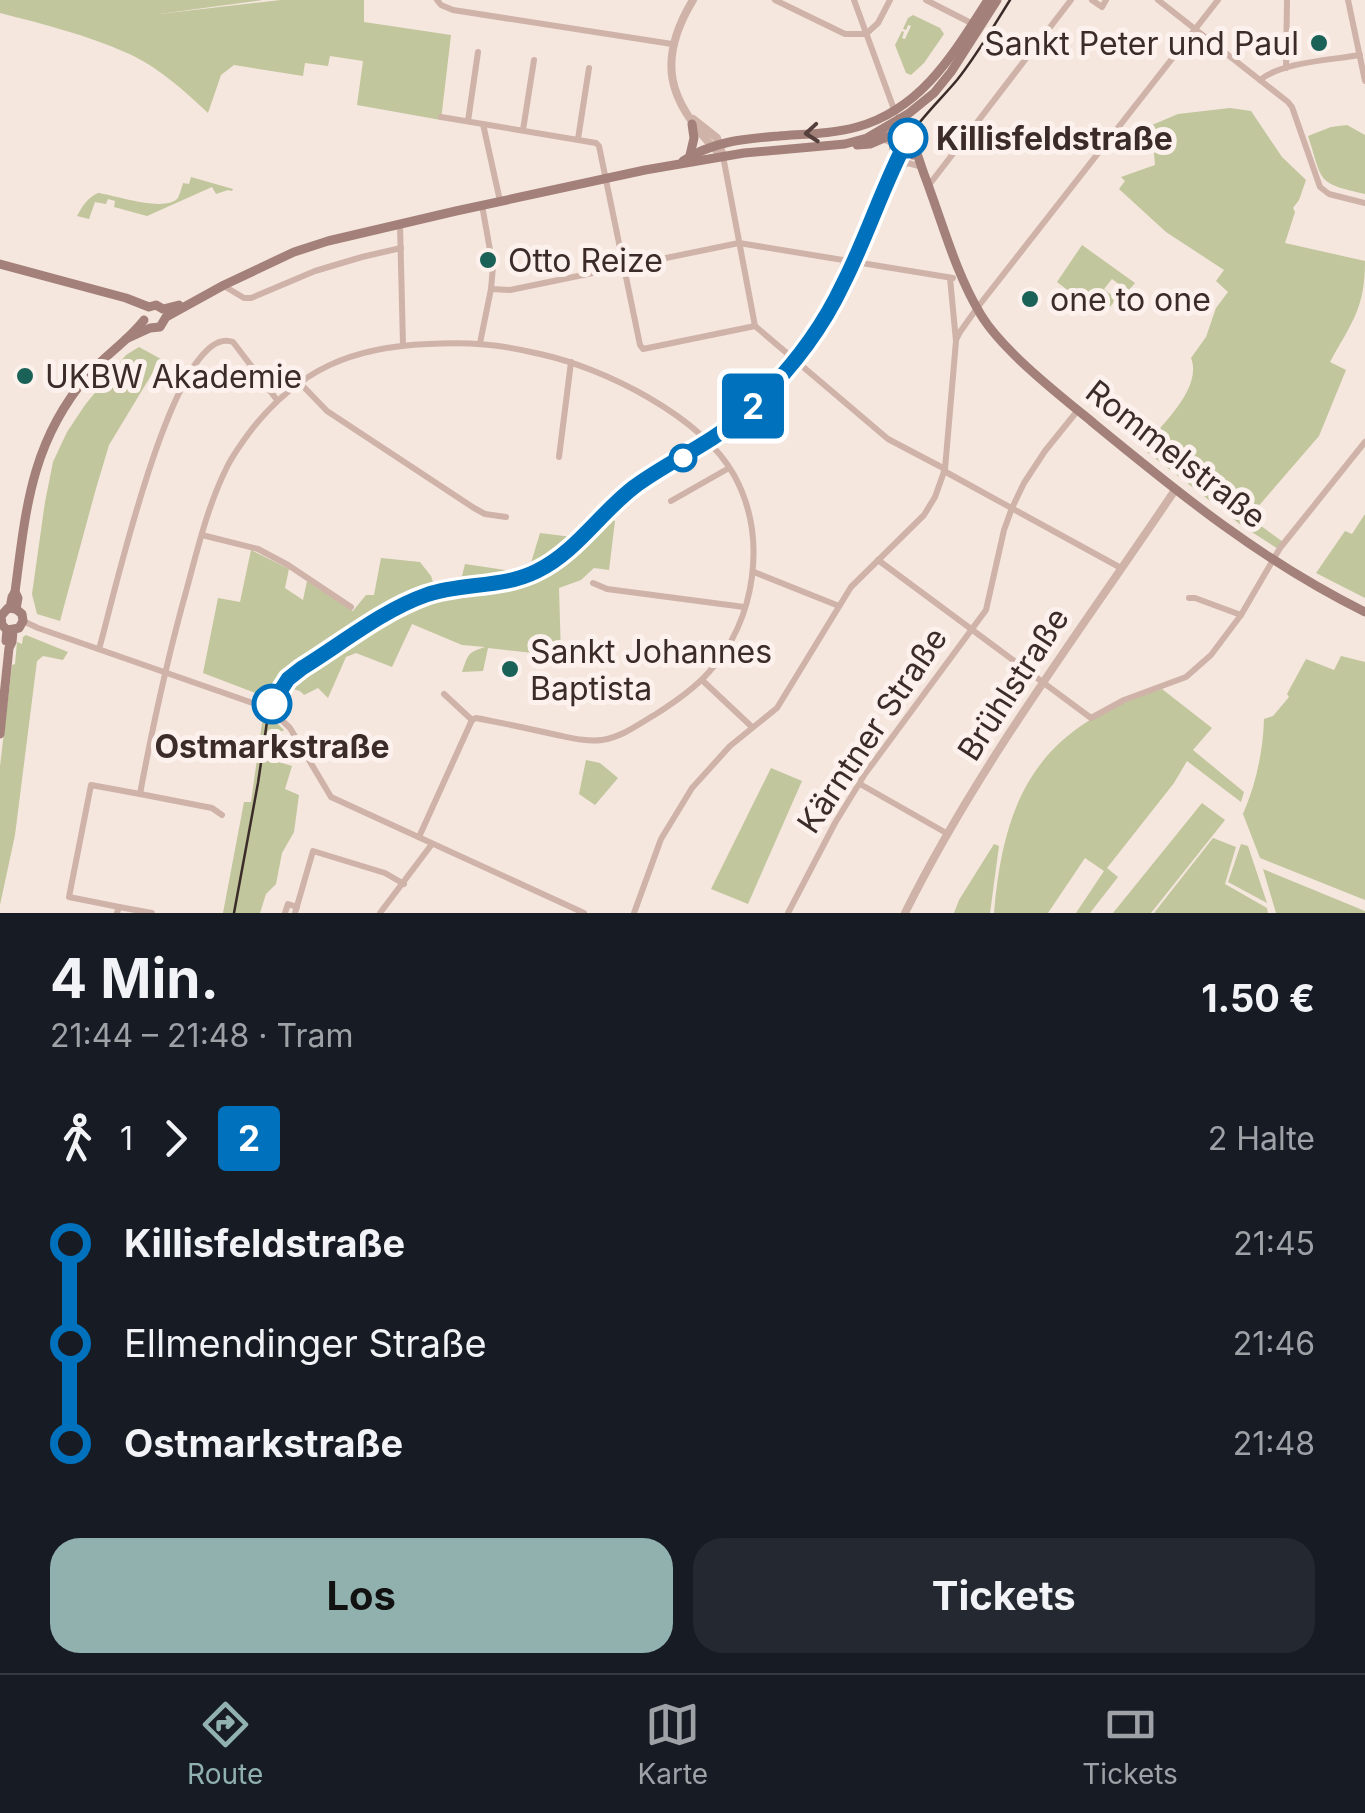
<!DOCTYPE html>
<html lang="de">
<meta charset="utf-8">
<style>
body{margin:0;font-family:Inter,sans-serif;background:#242831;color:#f1f3f6;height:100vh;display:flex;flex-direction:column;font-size:38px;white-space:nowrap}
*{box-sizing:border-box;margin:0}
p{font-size:32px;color:#9ea1a6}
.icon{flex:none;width:55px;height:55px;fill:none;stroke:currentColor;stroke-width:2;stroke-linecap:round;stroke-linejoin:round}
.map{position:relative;height:913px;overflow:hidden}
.panel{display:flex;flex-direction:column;background:#171b24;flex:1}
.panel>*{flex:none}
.badge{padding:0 20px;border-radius:8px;font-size:35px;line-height:65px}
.map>.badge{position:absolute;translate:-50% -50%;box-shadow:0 0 0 5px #fff}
.legs{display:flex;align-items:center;gap:15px;height:110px;padding:0 50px;font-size:32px}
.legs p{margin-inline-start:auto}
.head{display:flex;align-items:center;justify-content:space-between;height:170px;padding:0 50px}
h1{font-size:55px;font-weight:700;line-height:75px}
.action{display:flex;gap:20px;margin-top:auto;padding:20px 50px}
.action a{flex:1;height:115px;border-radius:30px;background:#90b1ae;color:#111;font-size:40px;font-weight:700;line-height:115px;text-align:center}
.action a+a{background:#242831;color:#f1f3f6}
ul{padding:0 50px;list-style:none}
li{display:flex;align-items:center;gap:35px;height:100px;font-size:38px}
li i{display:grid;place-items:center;width:15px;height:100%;margin:0 12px;background:currentColor}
li i::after{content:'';width:25px;height:25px;margin:-12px;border:8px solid;border-radius:50%;background:#171b24}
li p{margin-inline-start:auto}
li:first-child i{background:linear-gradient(#0000 50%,currentColor 0)}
li:last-child i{background:linear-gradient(currentColor 50%,#0000 0)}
.tab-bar{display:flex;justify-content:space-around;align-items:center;height:140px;border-top:2px solid #363941;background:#171b24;font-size:28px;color:#9ea1a6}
.tab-bar a{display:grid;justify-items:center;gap:5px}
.tab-bar .current{color:#90b1ae}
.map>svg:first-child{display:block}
</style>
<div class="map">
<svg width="1365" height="913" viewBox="0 0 1365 913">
<rect width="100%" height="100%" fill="#f5e6de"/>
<g fill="#c1c69c">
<path d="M 0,0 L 263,0 L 159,14 L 281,0 L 364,0 L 364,22 L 451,35 L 441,120 L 357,105 L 363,61 L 330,56 L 328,66 L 305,63 L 303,76 L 234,65 L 221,75 L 208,113 C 185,91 157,66 127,53 C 87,35 43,24 0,13 Z"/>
<path d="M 913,15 L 940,28 L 944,34 L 924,63 L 911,75 L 906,73 L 895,45 L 902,31 L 904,32 L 902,38 L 905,39 L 911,26 L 908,25 L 906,30 L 903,29 L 908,18 Z"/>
<path d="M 1230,108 L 1251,111 L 1282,157 L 1306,180 L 1299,200 L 1293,208 L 1295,212 L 1285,243 L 1365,261 C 1365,308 1352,322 1330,362 L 1346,370 L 1319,436 L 1249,517 L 1283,542 L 1278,549 L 1241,525 L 1142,448 C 1161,426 1203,388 1191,358 L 1206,337 L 1216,308 L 1228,292 L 1216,281 L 1224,270 L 1166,232 L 1119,189 L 1125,181 L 1121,177 L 1155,165 L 1154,153 L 1161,149 L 1152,125 L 1178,114 Z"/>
<path d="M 1347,125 L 1365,135 L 1365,194 C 1316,183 1323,182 1308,136 L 1331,127 Z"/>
<path d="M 191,177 L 233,189 L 232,191 L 228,190 L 216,194 L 212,187 L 147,216 L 114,207 L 115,201 L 108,199 L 106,204 L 95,202 L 89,219 L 77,216 C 82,207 87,198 98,193 C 115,195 165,213 178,198 C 179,196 183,184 183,183 L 189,184 Z"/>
<path d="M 1082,245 L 1135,283 L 1128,291 L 1112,279 L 1104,289 L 1116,299 L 1110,307 L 1090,291 L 1082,301 L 1057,282 Z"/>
<path d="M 139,347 L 161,359 L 109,445 L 95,492 L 60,621 L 37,614 L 32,594 L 45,502 L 53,462 L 67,432 L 85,405 L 126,355 Z"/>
<path d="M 600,511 L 615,521 L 609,570 L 594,568 L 581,580 L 559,588 L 561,656 L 488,648 L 483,671 L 462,672 C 469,652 468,653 485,647 L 462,645 L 412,624 L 392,667 L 356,653 L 346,657 L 328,698 L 318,688 L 304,695 L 300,691 L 285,687 L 276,701 L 203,673 L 218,598 L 240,602 L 251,550 L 289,569 L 285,588 L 303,600 L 307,581 L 353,611 L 366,595 L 374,595 L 381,558 L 420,562 L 431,576 L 434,585 L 462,576 L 465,564 L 511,571 L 531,563 L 540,533 L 572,537 Z"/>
<path d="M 1365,514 L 1365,598 L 1316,573 L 1345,531 L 1352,534 Z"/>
<path d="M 26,635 L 68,652 L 63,660 L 43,656 L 37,661 L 15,835 L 0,905 L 0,766 L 12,665 L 15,664 L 17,642 L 22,644 L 23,637 Z"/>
<path d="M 1341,656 L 1365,662 L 1365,900 L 1260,858 L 1243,814 C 1256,784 1263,752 1264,719 L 1273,716 L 1289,697 L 1287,694 L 1306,659 L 1334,670 Z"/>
<path d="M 1162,689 L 1212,728 L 1193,750 L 1244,792 L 1241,802 L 1187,761 L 1174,783 L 1107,868 L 1118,877 L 1090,913 L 1076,913 L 1104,871 L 1085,858 L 1048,913 L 994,913 C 1004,792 1042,725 1162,689 Z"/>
<path d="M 263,716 L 276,722 L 284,730 L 270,738 L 266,758 L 292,766 L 285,789 L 299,795 L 294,832 L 282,853 L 276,884 L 266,894 L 260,913 L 223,913 L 244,802 L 251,802 Z"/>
<path d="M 586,760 L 600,763 L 618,778 L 595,805 L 579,794 Z"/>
<path d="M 771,768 L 802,781 L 748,904 L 711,889 Z"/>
<path d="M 1202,803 L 1225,820 L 1151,913 L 1113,913 Z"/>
<path d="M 1213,838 L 1236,847 L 1225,884 L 1267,908 L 1268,913 L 1154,913 Z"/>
<path d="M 994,844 L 999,846 L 990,913 L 954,913 L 959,900 Z"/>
<path d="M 1241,844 L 1248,846 L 1267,903 L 1228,882 Z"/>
<path d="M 1263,869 L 1365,911 L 1365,913 L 1276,913 Z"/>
</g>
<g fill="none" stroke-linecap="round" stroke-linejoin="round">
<g stroke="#cfb2a8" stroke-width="6">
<path d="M 437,0 L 441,5 L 453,10 L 672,44"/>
<path d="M 775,0 L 845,34 L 866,34"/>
<path d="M 854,0 L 895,112"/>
<path d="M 926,0 L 973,24"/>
<path d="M 1092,0 L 1102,7 L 1106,0"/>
<path d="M 1158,0 L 1288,102 L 1292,107 L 1320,187 L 1329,194 L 1365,203"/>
<path d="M 1348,0 L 1365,81"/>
<path d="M 866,34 L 878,23 L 890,0"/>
<path d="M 1286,68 L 1287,0"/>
<path d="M 1260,80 C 1282,62 1331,60 1360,55"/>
<path d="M 441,117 L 596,143 L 599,146 L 640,345 L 643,349 L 755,326"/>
<path d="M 468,121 L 478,52"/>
<path d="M 483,124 L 500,201"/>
<path d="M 523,130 L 534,60"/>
<path d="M 578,139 L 589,68"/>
<path d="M 723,156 L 755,326 L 888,439 L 945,469"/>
<path d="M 929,185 L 1071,0"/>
<path d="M 400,224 L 403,345"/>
<path d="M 224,286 L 244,298 L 251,298 L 315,271 L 362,257 L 401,248"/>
<path d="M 491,289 L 510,290 L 739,243 L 953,278"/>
<path d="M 956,340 L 960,332 L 977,308 L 1218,0"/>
<path d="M 480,343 L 491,289 L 493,267 L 482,205"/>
<path d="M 300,383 L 327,411 L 474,508 L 485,514 L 506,517"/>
<path d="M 701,436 L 723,424 L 764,386 L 814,323 L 837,284 L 844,262 L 859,235 L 892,155 L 892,143 L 882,139"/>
<path d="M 712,446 L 751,412 L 801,362 L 854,274 L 899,168 L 908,163 L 919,166"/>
<path d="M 559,457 L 571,362"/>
<path d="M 944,471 L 1121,568"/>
<path d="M 671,501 L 729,468"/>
<path d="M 202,535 L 258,549 L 288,565 L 351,607"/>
<path d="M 878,560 L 1091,718 L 1124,700 L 1186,677 L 1211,655 L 1241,615 L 1280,548 L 1365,442"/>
<path d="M 754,572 L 839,606"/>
<path d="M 593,583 L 607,589 L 744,607"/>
<path d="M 1189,598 L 1195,598 L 1241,615"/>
<path d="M 23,621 L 38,628 L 270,709 L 290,728 L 331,797 L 584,913"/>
<path d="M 99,649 C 112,606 174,319 233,342 L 277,400"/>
<path d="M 702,680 L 752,727"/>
<path d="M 444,694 L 472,720"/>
<path d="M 860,784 L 948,834"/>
<path d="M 140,794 L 212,808 L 222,815"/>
<path d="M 419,837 L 472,720"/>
<path d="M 119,907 L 152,913"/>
<path d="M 117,913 L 119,907 L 69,897 L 91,785 L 140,794 C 153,724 168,656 187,588 C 198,547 208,505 227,467 C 234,453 243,441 252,429 C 300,369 352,347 428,344 C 470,342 499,344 540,354 C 604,368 701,416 734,475 C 768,537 756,620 709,672 C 694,689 675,702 656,714 C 639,724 622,737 602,740 C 587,742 572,738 557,735 C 530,729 503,723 476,718 L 472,720"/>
<path d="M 285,913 L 288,904 L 297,907"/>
<path d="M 295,913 L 313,851 L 385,873 L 404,884"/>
<path d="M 380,913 L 432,844"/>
<path d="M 634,913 L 661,839 L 692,788 L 730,746 L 777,708 L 851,587 L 924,515 L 935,497 L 945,469 L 956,341 L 950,278"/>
<path d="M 788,913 L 835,823 L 865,774 L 986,610 L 1004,530 L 1012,508 L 1024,483 L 1045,451 L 1078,410"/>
</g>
<g stroke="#cfb2a8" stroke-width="8">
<path d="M 693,0 C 656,61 668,101 716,150"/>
<path d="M 693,119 L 717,138 L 723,156"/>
<path d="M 905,913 C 980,762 1082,629 1175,490"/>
</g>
<g stroke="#a38079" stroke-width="9">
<path d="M 899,119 C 913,135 917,155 924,174 C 942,221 955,272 981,315 C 1003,351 1058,394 1091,421 C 1180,494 1260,560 1365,612"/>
<path d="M 899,121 L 898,132 L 913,155"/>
<path d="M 857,145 L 870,144 L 898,132"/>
<path d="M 690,155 L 694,138 L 692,124"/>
<path d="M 683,161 C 713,141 744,139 779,136 C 805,134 832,134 857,127 C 922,109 954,53 988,0"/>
<path d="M 0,264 L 126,298 L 149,307 L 156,305 L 163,309 L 179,305"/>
<path d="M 126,339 L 150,328 L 160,327 L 166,317 L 224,285 L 294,252 L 328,241 L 456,211 L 645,170 L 744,153 L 845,144 L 867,138 L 908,114 L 934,93 L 951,72 L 997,0"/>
<path d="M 10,608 L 12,597 L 15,592 C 26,508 31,442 88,375 C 105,355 128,341 144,320"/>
<path d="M 8,630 L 19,628 L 23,621 L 22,614 L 16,609 L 18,598 L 15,592"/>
<path d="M 6,641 L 7,630 L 2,625 L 1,616 L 8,608 L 16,609"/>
<path d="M 0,734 L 9,648 L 12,642 L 13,631"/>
</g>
<path stroke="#3b2b29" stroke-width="2.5" d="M 234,913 L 258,783 L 268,715 L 284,684 L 307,664 L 417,598 L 445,590 L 503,583 L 542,569 L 569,549 L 630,491 L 708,443 L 742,415 L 790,366 L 828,313 L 846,280 L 910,135 C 924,115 941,99 957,80 C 977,55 993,27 1010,0"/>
</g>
<defs><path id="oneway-chevron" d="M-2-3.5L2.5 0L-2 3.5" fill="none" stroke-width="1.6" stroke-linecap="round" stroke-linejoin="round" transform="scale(2.5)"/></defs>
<use stroke="#55403d" href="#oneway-chevron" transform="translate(812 133) rotate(175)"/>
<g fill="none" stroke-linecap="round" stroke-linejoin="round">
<g stroke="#fff" stroke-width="22">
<path id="line-1" d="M 272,704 L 288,679 L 302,668 C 341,644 383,610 426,595 C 463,582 501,589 537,571 C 576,552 600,513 634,487 C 669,461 709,445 742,416 C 783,379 819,335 843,284 C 867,237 883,185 908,138"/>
</g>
<use href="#line-1" stroke="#0071bc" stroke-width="15"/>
</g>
<g fill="#1a6157" stroke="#fcf1ec" stroke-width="4">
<circle cx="1319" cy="43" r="10"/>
<circle cx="488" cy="260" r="10"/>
<circle cx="1030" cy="299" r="10"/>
<circle cx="25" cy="376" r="10"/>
<circle cx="510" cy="669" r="10"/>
</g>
<g fill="#fff" stroke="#0071bc" stroke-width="5">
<circle cx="908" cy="138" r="18"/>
<circle cx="683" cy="458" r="12"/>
<circle cx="272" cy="704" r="18"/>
</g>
<g text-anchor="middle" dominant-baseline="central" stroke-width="10" stroke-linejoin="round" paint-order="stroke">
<g font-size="32" fill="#3b2b29" stroke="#fcf1ec" text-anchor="start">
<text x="1299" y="43" text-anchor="end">Sankt Peter und Paul</text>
<text x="508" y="260">Otto Reize</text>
<text x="1050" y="299">one to one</text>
<text x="45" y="376">UKBW Akademie</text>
<text x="530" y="651">Sankt Johannes<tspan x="530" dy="37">Baptista</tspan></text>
</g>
<g font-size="32" font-weight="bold" fill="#3b2b29" stroke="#fcf1ec" text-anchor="start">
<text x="936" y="138">Killisfeldstraße</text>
<text x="272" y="746" text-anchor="middle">Ostmarkstraße</text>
</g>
<g font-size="32" fill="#3b2b29" stroke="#fcf1ec">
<text transform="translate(1176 454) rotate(38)">Rommelstraße</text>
<text transform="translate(1013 684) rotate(-57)">Brühlstraße</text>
<text transform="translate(872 730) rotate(-56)">Kärntner Straße</text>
</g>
</g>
</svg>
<b class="badge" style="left:753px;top:406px;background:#0071bc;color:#fff">2</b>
</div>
<section class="panel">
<div class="head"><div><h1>4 Min.</h1><p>21:44 – 21:48 · Tram</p></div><b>1.50 €</b></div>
<div class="legs"><svg class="icon" aria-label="walk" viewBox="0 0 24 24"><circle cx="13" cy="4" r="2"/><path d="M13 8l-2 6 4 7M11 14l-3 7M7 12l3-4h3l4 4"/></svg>1<svg class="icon" aria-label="forward" viewBox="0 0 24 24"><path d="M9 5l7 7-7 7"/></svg><b class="badge" style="background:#0071bc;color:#fff">2</b><p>2 Halte</p></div>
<ul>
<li><i style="color:#0071bc"></i><b>Killisfeldstraße</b><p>21:45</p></li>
<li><i style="color:#0071bc"></i><span>Ellmendinger Straße</span><p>21:46</p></li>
<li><i style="color:#0071bc"></i><b>Ostmarkstraße</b><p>21:48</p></li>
</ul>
<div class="action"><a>Los</a><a>Tickets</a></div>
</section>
<nav class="tab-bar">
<a class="current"><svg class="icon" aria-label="directions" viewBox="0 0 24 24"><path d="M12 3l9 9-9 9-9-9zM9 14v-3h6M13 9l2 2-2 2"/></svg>Route</a>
<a><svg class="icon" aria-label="map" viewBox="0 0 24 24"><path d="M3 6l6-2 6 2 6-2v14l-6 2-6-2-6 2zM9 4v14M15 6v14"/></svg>Karte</a>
<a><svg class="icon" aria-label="tickets" viewBox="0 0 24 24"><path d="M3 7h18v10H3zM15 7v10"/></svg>Tickets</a>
</nav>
